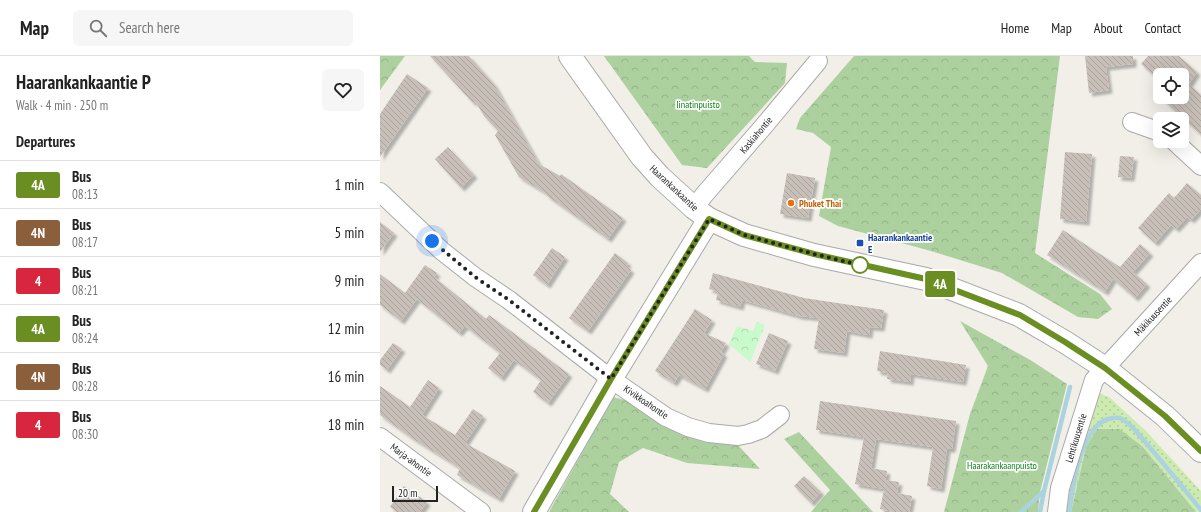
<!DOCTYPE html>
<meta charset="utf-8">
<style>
body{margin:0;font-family:"PT Sans Narrow",sans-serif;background:#f6f6f6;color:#222;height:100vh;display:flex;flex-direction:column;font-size:15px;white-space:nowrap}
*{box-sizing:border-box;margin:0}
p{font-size:13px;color:#767676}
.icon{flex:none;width:22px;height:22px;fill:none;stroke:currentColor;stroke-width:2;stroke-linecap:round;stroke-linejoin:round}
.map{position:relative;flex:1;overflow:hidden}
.sheet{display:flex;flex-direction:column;background:#fff;width:380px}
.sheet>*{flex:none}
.badge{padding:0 8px;border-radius:3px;font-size:14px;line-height:26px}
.tools{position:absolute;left:773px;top:12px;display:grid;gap:8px}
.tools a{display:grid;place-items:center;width:36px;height:36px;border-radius:6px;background:#fff;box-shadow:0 4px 16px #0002;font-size:20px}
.scale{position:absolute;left:12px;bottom:10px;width:46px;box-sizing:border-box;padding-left:4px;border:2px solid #222;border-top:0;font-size:11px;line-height:14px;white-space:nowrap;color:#222;-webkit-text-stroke:3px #fff;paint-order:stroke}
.you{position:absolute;width:20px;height:20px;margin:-10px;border:3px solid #fff;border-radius:50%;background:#1a73e8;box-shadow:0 0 0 6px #1a73e833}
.map>.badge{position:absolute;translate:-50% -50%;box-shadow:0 0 0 2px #fff}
h2{padding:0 16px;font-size:15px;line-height:36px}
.round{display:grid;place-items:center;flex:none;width:42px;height:42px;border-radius:6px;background:#f6f6f6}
.overview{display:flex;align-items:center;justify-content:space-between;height:68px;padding:0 16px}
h1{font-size:19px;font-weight:800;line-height:30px}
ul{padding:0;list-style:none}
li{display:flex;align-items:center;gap:12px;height:48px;padding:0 16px;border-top:1px solid #e0e0e0}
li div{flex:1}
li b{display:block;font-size:15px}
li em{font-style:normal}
li .badge{min-width:44px;font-weight:700;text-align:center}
header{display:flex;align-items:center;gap:24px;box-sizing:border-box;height:56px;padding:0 20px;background:#fff;border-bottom:1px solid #e0e0e0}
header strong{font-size:19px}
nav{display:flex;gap:22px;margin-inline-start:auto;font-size:14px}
.search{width:280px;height:36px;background:#f6f6f6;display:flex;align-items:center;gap:10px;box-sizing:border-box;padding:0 14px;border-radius:6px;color:#767676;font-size:15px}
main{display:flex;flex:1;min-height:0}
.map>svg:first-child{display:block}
</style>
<header>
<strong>Map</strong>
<div class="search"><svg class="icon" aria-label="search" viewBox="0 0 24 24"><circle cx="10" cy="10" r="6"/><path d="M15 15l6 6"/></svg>Search here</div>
<nav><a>Home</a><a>Map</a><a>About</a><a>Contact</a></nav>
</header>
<main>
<section class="sheet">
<div class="overview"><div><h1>Haarankankaantie P</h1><p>Walk · 4 min · 250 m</p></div><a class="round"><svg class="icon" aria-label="heart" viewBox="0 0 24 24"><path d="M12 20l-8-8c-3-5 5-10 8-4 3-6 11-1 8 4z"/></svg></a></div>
<h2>Departures</h2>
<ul>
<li><span class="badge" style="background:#6b8e23;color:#fff">4A</span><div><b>Bus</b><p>08:13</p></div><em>1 min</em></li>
<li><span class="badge" style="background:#8b5e3c;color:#fff">4N</span><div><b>Bus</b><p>08:17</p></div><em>5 min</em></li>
<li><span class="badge" style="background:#d7263d;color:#fff">4</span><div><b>Bus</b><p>08:21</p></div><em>9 min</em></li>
<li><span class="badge" style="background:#6b8e23;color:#fff">4A</span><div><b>Bus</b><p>08:24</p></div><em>12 min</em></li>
<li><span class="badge" style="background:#8b5e3c;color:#fff">4N</span><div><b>Bus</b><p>08:28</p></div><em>16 min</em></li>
<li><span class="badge" style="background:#d7263d;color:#fff">4</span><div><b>Bus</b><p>08:30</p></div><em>18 min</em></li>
</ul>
</section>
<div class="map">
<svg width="821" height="456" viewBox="0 0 821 456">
<defs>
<pattern id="grass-dots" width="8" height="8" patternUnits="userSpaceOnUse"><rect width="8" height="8" fill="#cdebb0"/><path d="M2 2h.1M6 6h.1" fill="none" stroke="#b0c997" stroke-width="1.8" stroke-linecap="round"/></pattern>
<pattern id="forest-crowns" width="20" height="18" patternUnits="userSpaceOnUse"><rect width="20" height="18" fill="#add19e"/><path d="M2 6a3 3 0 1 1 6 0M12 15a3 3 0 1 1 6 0" fill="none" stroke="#95b388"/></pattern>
<pattern id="park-crowns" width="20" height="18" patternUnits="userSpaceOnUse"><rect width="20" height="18" fill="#c8facc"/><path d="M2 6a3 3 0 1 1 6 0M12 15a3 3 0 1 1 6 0" fill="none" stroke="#acd6af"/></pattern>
<pattern id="building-back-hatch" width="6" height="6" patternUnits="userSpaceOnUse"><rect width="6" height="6" fill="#c7bfb8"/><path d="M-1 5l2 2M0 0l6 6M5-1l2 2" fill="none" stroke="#aba49e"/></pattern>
<filter id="shadow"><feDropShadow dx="3.5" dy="3.5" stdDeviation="1" flood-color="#0004"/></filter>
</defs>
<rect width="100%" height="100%" fill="#f2efe9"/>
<path fill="url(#grass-dots)" d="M 721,338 L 729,341 L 766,375 L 821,435 L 821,456 L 816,456 L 763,391 L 740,373 L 706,391 L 691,456 L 686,456 L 688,433 L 717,339 Z"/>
<g fill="url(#forest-crowns)">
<path d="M 0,0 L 25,0 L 0,34 Z"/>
<path d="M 224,0 L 369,0 L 375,6 L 407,7 L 405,27 L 327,112 L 302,109 Z"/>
<path d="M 474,0 L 680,0 L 655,197 L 720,238 L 732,253 L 718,263 L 698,261 L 622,217 L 551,195 L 458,170 L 439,160 L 451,91 L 433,77 L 416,73 L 420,62 Z"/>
<path d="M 580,265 L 652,305 L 687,328 L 660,436 L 658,456 L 564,456 L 590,358 L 608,310 Z"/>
<path d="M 233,341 L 252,346 L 357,388 L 380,413 L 307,407 L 263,392 L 239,406 L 230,438 L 249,456 L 169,456 Z"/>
<path d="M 717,373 L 740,373 L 763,391 L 816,456 L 691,456 L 706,391 Z"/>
<path d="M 419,376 L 493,456 L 431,456 L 450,434 L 404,383 Z"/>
</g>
<path fill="url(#park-crowns)" d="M 377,266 L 385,269 L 370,306 L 349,288 L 357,270 L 373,275 Z"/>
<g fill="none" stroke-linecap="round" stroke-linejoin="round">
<g stroke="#aad3df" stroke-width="4.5">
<path d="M 641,456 L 664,435"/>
<path d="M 660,456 L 664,435 L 690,331"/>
<path d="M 689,456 C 693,431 700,372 728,363 C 732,362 735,361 740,362 C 747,365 755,374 760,380 C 781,404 801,429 821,454"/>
</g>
</g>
<g fill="url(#building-back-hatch)" filter="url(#shadow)">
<path d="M 50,0 L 89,0 L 114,28 L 159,108 L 180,120 L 181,118 L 243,162 L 228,183 L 166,139 L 167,138 L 139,121 L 115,79 L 118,75 L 104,60 L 95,45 L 93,47 Z"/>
<path d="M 705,0 L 753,0 L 753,8 L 726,11 L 729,34 L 709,37 Z"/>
<path d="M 768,0 L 799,0 L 817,16 L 809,28 L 821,39 L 821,79 L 780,41 L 802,41 L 802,19 L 780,19 L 780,25 L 761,8 Z"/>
<path d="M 27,18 L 48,32 L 0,101 L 0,58 Z"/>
<path d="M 68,91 L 94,119 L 81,132 L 55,103 Z"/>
<path d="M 685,96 L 712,98 L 706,166 L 680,163 Z"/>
<path d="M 740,100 L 754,101 L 751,122 L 738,121 Z"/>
<path d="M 407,117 L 435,122 L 428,162 L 400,158 Z"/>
<path d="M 807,127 L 821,139 L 821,153 L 811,164 L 807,161 L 796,173 L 791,169 L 775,187 L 758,172 L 789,137 L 794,142 Z"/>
<path d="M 0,166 L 14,177 L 0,196 Z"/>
<path d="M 683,174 L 740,211 L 760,188 L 770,197 L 753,216 L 767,228 L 755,242 L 733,223 L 725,236 L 667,199 Z"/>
<path d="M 172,192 L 185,201 L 167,229 L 153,219 Z"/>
<path d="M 235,197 L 248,207 L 246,210 L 251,214 L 208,275 L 189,262 Z"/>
<path d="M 45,209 L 57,217 L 54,221 L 106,263 L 109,259 L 189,318 L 168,347 L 153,336 L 161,324 L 134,304 L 121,322 L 108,312 L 120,297 L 85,270 L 79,277 L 37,243 L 21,265 L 0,249 L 0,218 L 25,237 Z"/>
<path d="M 333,217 L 424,242 L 504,254 L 501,272 L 490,271 L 489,279 L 467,275 L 464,297 L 434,293 L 439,262 L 419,260 L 362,244 L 360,251 L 336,244 L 338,236 L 329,233 Z"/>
<path d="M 315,253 L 332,264 L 324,277 L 346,287 L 341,296 L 344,298 L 325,333 L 299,319 L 294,327 L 275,315 Z"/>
<path d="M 389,277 L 408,285 L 395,315 L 376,308 Z"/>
<path d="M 13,287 L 22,293 L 7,314 L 0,309 L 0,304 Z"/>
<path d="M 500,295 L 586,309 L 583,326 L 531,318 L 530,326 L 507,323 L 508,317 L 497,315 Z"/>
<path d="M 48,324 L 59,332 L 42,359 L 75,379 L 93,353 L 103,360 L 85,387 L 135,415 L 119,443 L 77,419 L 80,412 L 32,382 L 0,359 L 0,330 L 30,351 Z"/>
<path d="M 440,345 L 576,365 L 572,393 L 567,393 L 561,433 L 547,430 L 553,391 L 496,383 L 491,412 L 507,415 L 504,433 L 475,428 L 484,381 L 436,374 Z"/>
<path d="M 424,420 L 441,436 L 431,447 L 414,430 Z"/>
<path d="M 506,424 L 519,426 L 517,437 L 532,440 L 529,456 L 514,456 L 500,453 Z"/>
<path d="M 24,430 L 47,446 L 40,456 L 17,456 L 10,451 Z"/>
</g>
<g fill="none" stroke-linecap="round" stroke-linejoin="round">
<g stroke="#a9a9a9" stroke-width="20">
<g id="minor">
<path d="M 752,66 L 780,76"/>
<path d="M 794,85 L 821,110"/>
<path d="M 0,136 L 62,195 L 95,221 L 129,244 L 231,323 L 286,361 L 308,371 L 329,377 L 358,380 L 368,378 L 382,373 L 400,359"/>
<path d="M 314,152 L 324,139 L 383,71 L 438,5"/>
<path d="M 0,381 L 101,456"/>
<path d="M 677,456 L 680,432 L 714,324 L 821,207"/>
</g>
</g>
<g stroke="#a9a9a9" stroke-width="24">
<g id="tertiary">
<path d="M 190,0 L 262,101 L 280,121 L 314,152 L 329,163 L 364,179 L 434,199 L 546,223 L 639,259 L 685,286 L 725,312 L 785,360 L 821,395"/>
<path d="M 154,456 L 231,323 L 329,163"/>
</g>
</g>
<use href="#minor" stroke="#fff" stroke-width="18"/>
<use href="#tertiary" stroke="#fff" stroke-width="22"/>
</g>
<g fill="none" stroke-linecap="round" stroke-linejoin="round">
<g stroke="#fff" stroke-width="9">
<path id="line" d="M 154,456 L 231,323 L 329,163 L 364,179 L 434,198 L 546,223 L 640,259 L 685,286 L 725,312 L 785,360 L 821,395"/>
</g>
<use href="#line" stroke="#6b8e23" stroke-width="6"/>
<path stroke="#222" stroke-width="4" stroke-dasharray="0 7.2" d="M 52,185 L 95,221 L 129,244 L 231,323 L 329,163 L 364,179 L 434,198 L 480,209"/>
</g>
<circle fill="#e8710a" stroke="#fff" stroke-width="1.5" cx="411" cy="147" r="4"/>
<rect fill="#1a4fb4" stroke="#fff" stroke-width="1.5" x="476" y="183" width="8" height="8" rx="2"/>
<circle fill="#fff" stroke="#6b8e23" stroke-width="2" cx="480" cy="209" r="8"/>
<g text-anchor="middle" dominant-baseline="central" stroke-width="3.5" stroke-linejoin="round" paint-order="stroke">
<g font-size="10" fill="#0c8416" stroke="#fff">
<text x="318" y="48">Iinatinpuisto</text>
<text x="622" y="409">Haarakankaanpuisto</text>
</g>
<g font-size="10" fill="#222" stroke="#fff">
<text transform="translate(376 79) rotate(-50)">Kaskiahontie</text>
<text transform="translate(294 132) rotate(43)">Haarankankaantie</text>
<text transform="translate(773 260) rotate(-47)">Mäkikuusentie</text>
<text transform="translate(266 346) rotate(34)">Kivikkoahontie</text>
<text transform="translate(696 382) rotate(-73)">Lehtikuusentie</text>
<text transform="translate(31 404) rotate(36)">Marja-ahontie</text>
</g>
<g font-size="10" font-weight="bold" fill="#c56008" stroke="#fff" text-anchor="start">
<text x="419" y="147">Phuket Thai</text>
</g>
<g font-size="10" font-weight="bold" fill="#164399" stroke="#fff" text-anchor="start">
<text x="488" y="181">Haarankankaantie<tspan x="488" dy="12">E</tspan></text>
</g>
</g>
</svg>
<div class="tools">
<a><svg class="icon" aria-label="locate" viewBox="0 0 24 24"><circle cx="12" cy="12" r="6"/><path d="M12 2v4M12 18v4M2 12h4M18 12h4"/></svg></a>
<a><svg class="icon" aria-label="layers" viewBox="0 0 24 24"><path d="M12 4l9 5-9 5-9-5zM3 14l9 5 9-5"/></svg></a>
</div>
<div class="scale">20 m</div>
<div class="you" style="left:52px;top:185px"></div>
<b class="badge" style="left:560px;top:228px;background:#6b8e23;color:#fff">4A</b>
</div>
</main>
